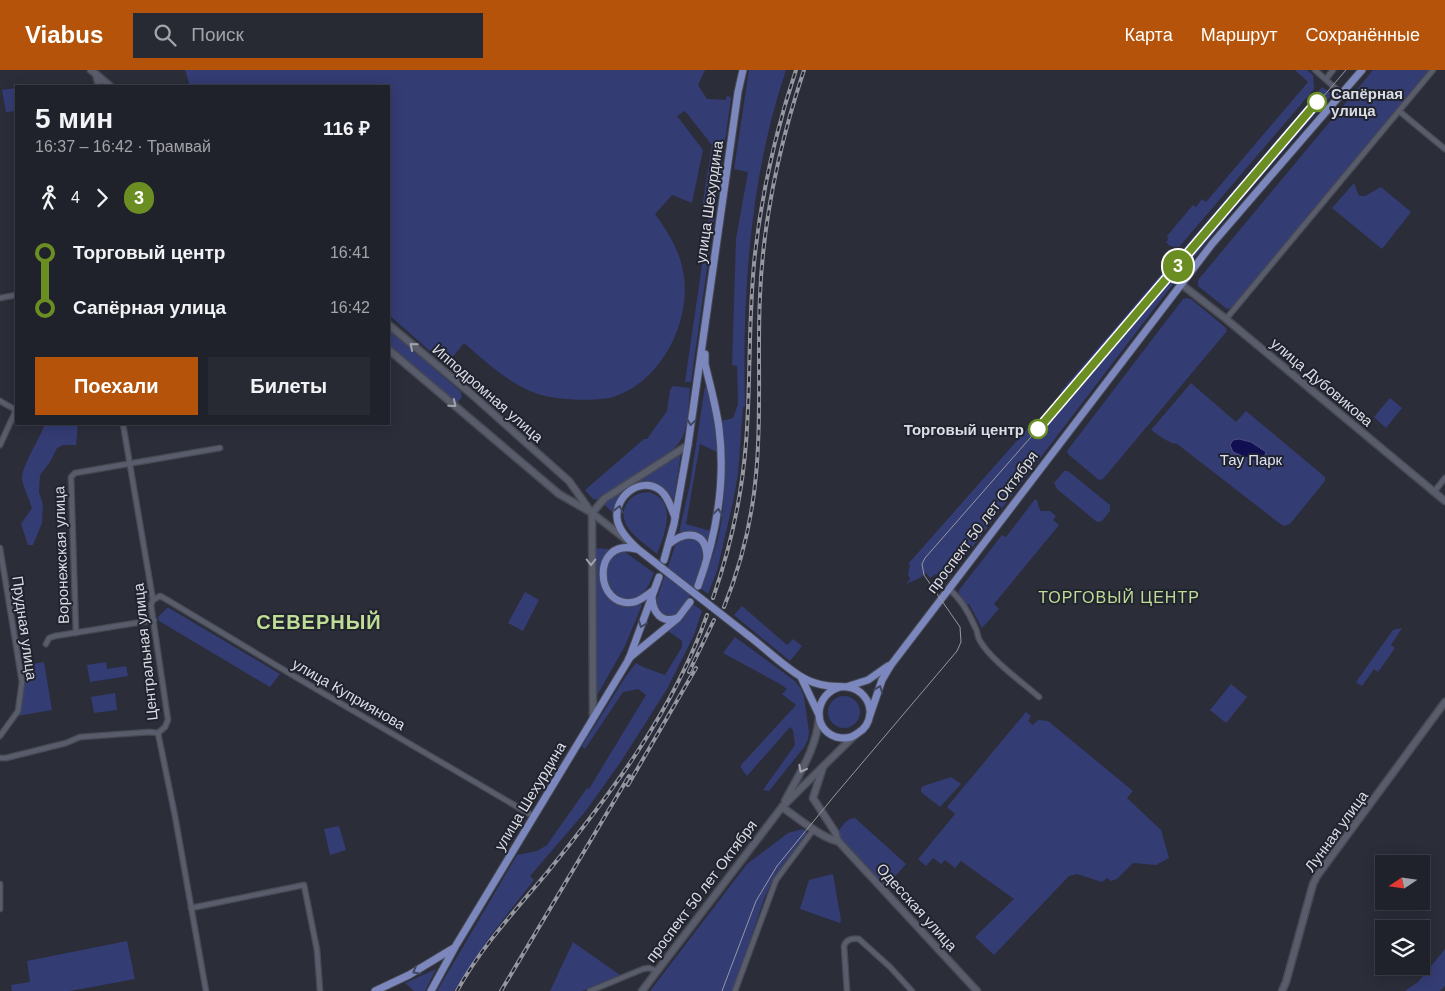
<!DOCTYPE html>
<html lang="ru">
<meta charset="utf-8">
<style>
body{margin:0;font-family:Helvetica,sans-serif;background:#282a33;color:#f1f3f6;height:100vh;display:flex;flex-direction:column;font-size:19px;white-space:nowrap}
*{box-sizing:border-box;margin:0}
p{font-size:16px;color:#a2a4a9}
.icon{flex:none;width:28px;height:28px;fill:none;stroke:currentColor;stroke-width:2;stroke-linecap:round;stroke-linejoin:round}
.map{position:relative;flex:1;overflow:hidden}
.side{position:absolute;left:15px;top:15px;width:375px;height:340px;display:flex;flex-direction:column;background:#20222b;border-radius:0px;box-shadow:0 2px 12px #0003,0 0 0 1px #3d3f47}
.side>*{flex:none}
.badge{padding:0 10px;border-radius:16px;font-size:18px;line-height:32px}
.needle{width:32px;rotate:257deg}
.fabs{position:absolute;left:1375px;top:785px;display:grid;gap:10px}
.fabs a{display:grid;place-items:center;width:55px;height:55px;border-radius:0px;background:#20222b;box-shadow:0 2px 12px #0003,0 0 0 1px #3d3f47;font-size:25px}
.map>.badge{position:absolute;translate:-50% -50%;box-shadow:0 0 0 2px #fff}
.legs{display:flex;align-items:center;gap:8px;height:55px;padding:0 20px;font-size:16px}
.legs p{margin-inline-start:auto}
.summary{display:flex;align-items:center;justify-content:space-between;height:85px;padding:0 20px}
h1{font-size:28px;font-weight:600;line-height:38px}
.button{display:flex;gap:10px;margin-top:auto;padding:10px 20px}
.button a{flex:1;height:58px;border-radius:0px;background:#b45309;color:#fff;font-size:20px;font-weight:600;line-height:58px;text-align:center}
.button a+a{background:#282a33;color:#f1f3f6}
ul{padding:0 20px;list-style:none}
li{display:flex;align-items:center;gap:18px;height:55px;font-size:19px}
li i{display:grid;place-items:center;width:8px;height:100%;margin:0 6px;background:currentColor}
li i::after{content:'';width:12px;height:12px;margin:-6px;border:4px solid;border-radius:50%;background:#20222b}
li p{margin-inline-start:auto}
li:first-child i{background:linear-gradient(#0000 50%,currentColor 0)}
li:last-child i{background:linear-gradient(currentColor 50%,#0000 0)}
header{display:flex;align-items:center;gap:30px;box-sizing:border-box;height:70px;padding:0 25px;background:#b45309;color:#fff}
header strong{font-size:24px}
nav{display:flex;gap:28px;margin-inline-start:auto;font-size:18px}
.search{width:350px;height:45px;background:#282a33;display:flex;align-items:center;gap:12px;box-sizing:border-box;padding:0 18px;border-radius:0px;color:#a2a4a9;font-size:19px}
.map>svg:first-child{display:block}
</style>
<header>
<strong>Viabus</strong>
<div class="search"><svg class="icon" aria-label="search" viewBox="0 0 24 24"><circle cx="10" cy="10" r="6"/><path d="M15 15l6 6"/></svg>Поиск</div>
<nav><a>Карта</a><a>Маршрут</a><a>Сохранённые</a></nav>
</header>
<div class="map">
<svg width="1445" height="921" viewBox="0 0 1445 921">
<rect width="100%" height="100%" fill="#2b2d39"/>
<g fill="#343c74">
<path d="M 185,0 L 705,0 L 698,15 L 707,29 L 726,30 L 727,25 L 731,28 L 691,312 L 685,312 L 710,140 L 702,138 L 712,75 L 685,41 L 677,46 L 703,80 L 692,133 L 672,125 L 655,144 C 668,162 679,179 683,201 C 693,249 662,312 613,327 C 594,332 553,330 535,323 C 507,312 486,292 464,273 L 446,295 L 389,245 L 389,16 L 190,16 Z"/>
<path d="M 749,0 L 786,0 C 750,106 742,225 745,336 L 743,337 L 738,404 L 733,432 L 717,501 L 708,524 L 700,518 C 705,506 710,494 714,482 C 728,440 725,394 722,351 L 733,348 L 738,334 L 737,296 L 732,295 L 736,169 L 748,102 L 734,99 Z"/>
<path d="M 1295,0 L 1307,0 L 1313,5 L 1314,19 L 1179,177 L 1170,176 L 1166,172 L 1168,170 L 1167,166 L 1193,135 L 1196,137 L 1202,129 L 1206,132 L 1308,12 Z"/>
<path d="M 1373,0 L 1429,0 L 1232,238 L 1227,239 L 1198,216 L 1198,210 Z"/>
<path d="M 1322,17 L 1331,23 L 1330,27 L 1227,147 L 1176,210 L 948,509 L 943,509 L 936,504 L 930,508 L 926,503 L 920,508 L 906,514 L 910,509 L 908,504 L 910,495 L 908,494 L 1029,357 L 1032,359 L 1061,325 L 1061,321 Z"/>
<path d="M 16,18 L 16,41 L 6,42 L 2,20 Z"/>
<path d="M 1354,113 L 1359,126 L 1365,126 L 1381,117 L 1411,142 L 1382,179 L 1332,138 Z"/>
<path d="M 1187,228 L 1191,229 L 1226,258 L 1227,261 L 1103,409 L 1099,410 L 1068,384 L 1067,381 L 1183,229 Z"/>
<path d="M 389,260 L 461,322 L 462,327 L 458,332 L 455,333 L 389,275 Z"/>
<path d="M 1191,313 L 1236,352 L 1246,341 L 1325,407 L 1325,411 L 1290,454 L 1284,456 L 1279,453 L 1176,373 L 1174,374 L 1164,369 L 1151,360 Z"/>
<path d="M 673,316 L 690,318 C 689,330 688,354 684,364 C 674,389 622,415 599,430 L 593,429 L 585,420 L 644,369 L 647,369 L 667,341 L 670,320 Z"/>
<path d="M 705,316 L 707,318 L 714,350 L 717,382 L 700,374 L 686,454 L 711,461 L 709,475 C 703,463 691,460 679,462 L 690,414 Z"/>
<path d="M 1390,328 L 1402,338 L 1386,358 L 1374,347 Z"/>
<path d="M 45,354 L 78,354 L 76,375 L 63,375 L 57,378 L 50,392 L 40,405 L 39,422 L 43,435 L 42,453 L 33,475 L 28,475 L 21,454 L 32,438 C 30,431 22,414 22,408 C 22,396 40,368 45,354 Z"/>
<path d="M 681,382 L 674,431 C 672,428 669,422 665,419 C 642,401 618,419 614,444 L 602,432 Z"/>
<path d="M 1064,401 L 1068,401 L 1110,435 L 1110,441 L 1102,451 L 1097,452 L 1057,419 L 1054,413 Z"/>
<path d="M 649,422 C 678,431 665,464 657,484 C 643,472 612,454 628,432 C 633,424 640,423 649,422 Z"/>
<path d="M 1035,429 L 1038,432 L 1038,436 L 1041,441 L 1050,441 L 1056,446 L 1053,450 L 1059,455 L 994,534 L 999,539 L 982,558 L 969,534 L 967,535 L 959,525 L 959,520 L 1002,465 L 1006,467 Z"/>
<path d="M 688,467 C 693,469 698,470 701,475 C 709,488 689,534 678,544 C 674,546 671,547 666,547 L 658,541 L 656,531 L 675,476 L 680,469 Z"/>
<path d="M 593,478 L 609,479 C 599,497 593,520 616,531 C 624,535 631,537 639,533 L 642,535 L 625,576 L 595,629 Z"/>
<path d="M 621,481 L 625,482 L 654,503 C 651,510 648,518 643,523 C 617,548 588,495 621,481 Z"/>
<path d="M 525,522 L 539,530 L 523,561 L 508,553 Z"/>
<path d="M 693,534 L 702,541 L 694,565 L 667,619 L 622,690 L 585,742 L 530,806 L 534,810 L 491,865 L 454,921 L 437,921 L 517,785 L 537,781 L 547,775 L 587,718 L 589,719 L 646,625 L 638,619 L 623,622 L 585,679 L 582,676 L 626,606 L 636,593 L 643,597 L 665,605 L 682,577 L 682,571 L 668,561 L 682,550 Z"/>
<path d="M 742,536 L 787,575 L 793,569 L 802,576 L 790,591 L 734,545 Z"/>
<path d="M 167,538 L 169,538 L 280,604 L 270,617 L 159,551 L 158,547 Z"/>
<path d="M 1402,558 L 1391,575 L 1395,578 L 1378,602 L 1374,599 L 1362,616 L 1356,612 L 1393,560 Z"/>
<path d="M 735,567 L 795,611 L 801,619 L 804,627 L 809,662 L 808,669 L 805,676 L 769,721 L 763,720 L 795,675 L 793,660 L 790,657 L 747,706 L 741,698 L 741,695 L 796,635 L 782,624 L 787,619 L 780,614 L 723,583 Z"/>
<path d="M 44,592 L 52,640 L 17,646 C 26,632 24,612 22,596 Z"/>
<path d="M 106,592 L 107,599 L 126,596 L 128,606 L 90,612 L 87,595 Z"/>
<path d="M 1231,614 L 1247,627 L 1226,653 L 1210,640 Z"/>
<path d="M 115,623 L 117,640 L 94,643 L 91,627 Z"/>
<circle cx="844" cy="642" r="16"/>
<path d="M 1026,642 L 1031,646 L 1028,651 L 1033,655 L 1038,650 L 1048,651 L 1133,721 L 1127,728 L 1161,760 L 1169,788 L 1156,795 L 1133,793 L 1117,809 L 1111,811 L 1107,808 L 1102,812 L 1077,804 L 1069,806 L 994,885 L 975,867 L 1014,829 L 961,791 L 955,798 L 945,790 L 941,794 L 933,788 L 926,796 L 918,789 L 955,744 L 947,737 Z"/>
<path d="M 951,707 L 961,714 L 940,737 L 921,722 L 921,719 L 923,716 Z"/>
<path d="M 855,748 L 906,794 L 887,816 L 884,815 L 839,766 L 838,762 C 842,756 847,748 855,748 Z"/>
<path d="M 339,756 L 346,780 L 330,785 L 324,759 Z"/>
<path d="M 803,759 L 807,763 L 773,809 L 764,829 L 733,921 L 650,921 L 747,794 L 788,763 Z"/>
<path d="M 833,804 L 841,850 L 840,853 L 800,839 L 809,810 Z"/>
<path d="M 127,871 L 135,909 L 70,921 L 12,921 L 11,915 L 30,912 L 27,891 Z"/>
<path d="M 573,872 L 620,905 L 599,916 L 582,921 L 550,921 Z"/>
<path d="M 1445,879 L 1445,916 L 1440,921 L 1405,921 L 1418,912 Z"/>
<path d="M 436,899 L 425,921 L 414,921 L 405,913 Z"/>
</g>
<path fill="#120e52" stroke="#4e4c7e" d="M 1239,369 L 1251,372 L 1266,382 L 1265,385 L 1255,391 L 1233,382 L 1230,375 L 1233,370 Z"/>
<g fill="none" stroke-linecap="round" stroke-linejoin="round">
<g stroke="#474a53" stroke-width="7">
<g id="street">
<path d="M 1315,0 L 1342,24"/>
<path d="M 1326,9 L 1333,0"/>
<path d="M 1399,41 L 1445,79"/>
<path d="M 0,228 L 16,225"/>
<path d="M 1226,249 L 1433,0"/>
<path d="M 0,331 L 16,340"/>
<path d="M 123,354 L 153,530 L 151,535 L 168,650 L 165,657 L 158,663"/>
<path d="M 0,375 L 16,340"/>
<path d="M 1434,422 L 1445,408"/>
<path d="M 0,478 L 22,612 L 18,641 L 0,666"/>
<path d="M 949,519 C 960,528 969,543 975,557 C 978,561 977,567 980,571 C 991,590 1022,612 1039,627"/>
<path d="M 153,530 L 160,526 L 164,528 L 299,609 L 533,746"/>
<path d="M 76,563 L 71,407 L 75,403 L 220,378"/>
<path d="M 46,574 L 49,568 L 55,566 L 154,550"/>
<path d="M 158,663 L 175,746 L 206,921"/>
<path d="M 0,688 L 6,688 L 66,673 L 80,667 L 150,662 L 158,663"/>
<path d="M 0,814 L 0,839"/>
<path d="M 191,838 L 304,815 L 317,880 L 320,921"/>
<path d="M 590,921 L 643,899 L 649,898 L 657,901"/>
<path d="M 735,921 L 776,810 L 814,759"/>
<path d="M 847,921 L 844,876 C 846,869 852,868 859,869 L 890,897 L 912,921"/>
</g>
</g>
<g stroke="#474a53" stroke-width="9">
<g id="secondary">
<path d="M 91,0 L 110,16"/>
<path d="M 96,4 L 99,16"/>
<path d="M 1181,214 L 1226,249 L 1445,431"/>
<path d="M 389,255 L 469,322 L 569,411 L 591,442"/>
<path d="M 389,280 L 559,424 L 592,443 L 628,471"/>
<path d="M 593,646 L 592,443 L 604,429 L 688,375"/>
<path d="M 823,697 L 813,728 L 835,762 L 838,771 L 977,921"/>
<path d="M 785,731 C 799,704 817,678 819,647"/>
<path d="M 782,737 C 795,746 824,770 838,771"/>
<path d="M 642,921 L 782,737 L 854,666"/>
<path d="M 1282,921 L 1286,912 L 1313,814 L 1317,806 L 1445,632"/>
</g>
</g>
<g stroke="#474a53" stroke-width="9">
<g id="primary">
<path d="M 669,474 C 686,460 706,461 707,487"/>
<path d="M 636,479 C 591,467 594,540 634,532 C 642,530 648,524 654,520"/>
<path d="M 639,480 C 630,472 618,460 617,448 C 615,426 640,406 660,420 C 668,426 671,438 675,447"/>
<path d="M 664,490 L 674,454 L 688,375 L 738,22 L 743,0"/>
<path d="M 698,516 C 717,464 726,413 719,358 C 716,336 710,315 705,294 L 705,284"/>
<path d="M 652,528 C 653,542 661,554 677,548"/>
<path d="M 749,566 C 766,579 782,595 800,606 C 808,611 820,615 829,616 C 835,617 842,616 848,617 C 861,619 871,631 870,644 C 869,652 865,659 858,663 C 852,668 844,669 836,667 C 810,658 816,623 840,617"/>
<path d="M 629,588 L 678,548 L 690,532"/>
<path d="M 801,607 L 818,643"/>
<path d="M 849,616 L 868,610 L 888,596"/>
<path d="M 870,645 L 882,610 L 891,595 L 1212,174 L 1362,0"/>
<path d="M 375,921 L 409,905 L 452,879"/>
<path d="M 431,921 L 455,877 L 629,589 L 659,507"/>
</g>
</g>
<use href="#street" stroke="#595c6a" stroke-width="4.5"/>
<use href="#secondary" stroke="#595c6a" stroke-width="6"/>
<use href="#primary" stroke="#7c87be" stroke-width="7"/>
<path stroke="#9698a1" stroke-width="1" d="M 722,921 L 756,831 L 777,796 L 835,725 L 957,581 L 961,572 L 960,557 L 924,505 L 922,494 L 925,488 L 1038,359 L 1346,0"/>
<g stroke="#9698a1" stroke-width="4">
<g id="rail">
<path d="M 713,528 C 730,479 742,425 746,373 C 751,310 748,247 755,184 C 762,121 776,60 796,0"/>
<path d="M 724,537 C 741,495 752,450 756,405 C 762,345 757,286 760,226 C 763,150 780,72 804,0"/>
<path d="M 689,602 L 714,550"/>
<path d="M 628,715 L 696,598"/>
<path d="M 457,921 C 481,877 514,842 546,804 C 610,725 673,642 707,545"/>
<path d="M 501,921 L 629,706"/>
</g>
</g>
<use href="#rail" stroke="#21242f" stroke-width="2" stroke-dasharray="5.5" stroke-linecap="butt"/>
<g stroke="#474a53" stroke-width="9" stroke-linecap="butt">
<path id="primary-bridge" d="M 639,480 L 749,566"/>
</g>
<use href="#primary-bridge" stroke="#7c87be" stroke-width="7"/>
</g>
<defs><path id="oneway-chevron" d="M-2-3.5L2.5 0L-2 3.5" fill="none" stroke-width="1.6" stroke-linecap="round" stroke-linejoin="round" transform="scale(1.25)"/></defs>
<g stroke="#a0a3ae">
<use href="#oneway-chevron" transform="translate(413 276) rotate(-140)"/>
<use href="#oneway-chevron" transform="translate(453 334) rotate(40)"/>
<use href="#oneway-chevron" transform="translate(591 492) rotate(90)"/>
<use href="#oneway-chevron" transform="translate(802 699) rotate(118)"/>
</g>
<g stroke="#414761">
<use href="#oneway-chevron" transform="translate(691 352) rotate(98)"/>
<use href="#oneway-chevron" transform="translate(619 439) rotate(-76)"/>
<use href="#oneway-chevron" transform="translate(718 442) rotate(-82)"/>
<use href="#oneway-chevron" transform="translate(642 554) rotate(111)"/>
<use href="#oneway-chevron" transform="translate(879 619) rotate(-70)"/>
<use href="#oneway-chevron" transform="translate(416 901) rotate(151)"/>
</g>
<g fill="none" stroke-linecap="round" stroke-linejoin="round">
<g stroke="#fff" stroke-width="11">
<path id="line-1" d="M 1038,359 L 1317,32"/>
</g>
<use href="#line-1" stroke="#6b8e23" stroke-width="8"/>
</g>
<g fill="#fff" stroke="#6b8e23" stroke-width="2.5">
<circle cx="1317" cy="32" r="9"/>
<circle cx="1038" cy="359" r="9"/>
</g>
<g text-anchor="middle" dominant-baseline="central" stroke-width="4" stroke-linejoin="round" paint-order="stroke">
<g font-size="15" font-weight="bold" fill="#dbdde5" stroke="#21242f" text-anchor="start">
<text x="1331" y="23">Сапёрная<tspan x="1331" dy="17">улица</tspan></text>
<text x="1024" y="359" text-anchor="end">Торговый центр</text>
</g>
<g font-size="15" fill="#dbdde5" stroke="#21242f">
<text transform="translate(709 132) rotate(-82)">улица Шехурдина</text>
<text transform="translate(1322 312) rotate(40)">улица Дубовикова</text>
<text transform="translate(488 323) rotate(41)">Ипподромная улица</text>
<text transform="translate(982 452) rotate(-53)">проспект 50 лет Октября</text>
<text transform="translate(61 485) rotate(-92)">Воронежская улица</text>
<text transform="translate(25 558) rotate(82)">Прудная улица</text>
<text transform="translate(145 582) rotate(-96)">Центральная улица</text>
<text transform="translate(349 624) rotate(30)">улица Куприянова</text>
<text transform="translate(530 726) rotate(-59)">улица Шехурдина</text>
<text transform="translate(1336 761) rotate(-54)">Лунная улица</text>
<text transform="translate(701 821) rotate(-53)">проспект 50 лет Октября</text>
<text transform="translate(917 837) rotate(48)">Одесская улица</text>
</g>
<g font-size="15" fill="#dce1f6" stroke="#21242f">
<text x="1251" y="389">Тау Парк</text>
</g>
<g font-size="16" letter-spacing="1" fill="#c0dd95" stroke="#21242f">
<text x="1119" y="527">ТОРГОВЫЙ ЦЕНТР</text>
</g>
<g font-size="20" font-weight="bold" letter-spacing="1" fill="#c0dd95" stroke="#21242f">
<text x="319" y="552">СЕВЕРНЫЙ</text>
</g>
</g>
</svg>
<div class="fabs">
<a><svg class="needle" viewBox="-14 -14 28 28"><path d="M0-13l5 13h-10z" fill="#e53935"/><path d="M0 13l5-13h-10z" fill="#a2a4a9"/></svg></a>
<a><svg class="icon" aria-label="layers" viewBox="0 0 24 24"><path d="M12 4l9 5-9 5-9-5zM3 14l9 5 9-5"/></svg></a>
</div>
<b class="badge" style="left:1178px;top:196px;background:#6b8e23;color:#fff">3</b>
<section class="side">
<div class="summary"><div><h1>5 мин</h1><p>16:37 – 16:42 · Трамвай</p></div><b>116 ₽</b></div>
<div class="legs"><svg class="icon" aria-label="walk" viewBox="0 0 24 24"><circle cx="13" cy="4" r="2"/><path d="M13 8l-2 6 4 7M11 14l-3 7M7 12l3-4h3l4 4"/></svg>4<svg class="icon" aria-label="forward" viewBox="0 0 24 24"><path d="M9 5l7 7-7 7"/></svg><b class="badge" style="background:#6b8e23;color:#fff">3</b></div>
<ul>
<li><i style="color:#6b8e23"></i><b>Торговый центр</b><p>16:41</p></li>
<li><i style="color:#6b8e23"></i><b>Сапёрная улица</b><p>16:42</p></li>
</ul>
<div class="button"><a>Поехали</a><a>Билеты</a></div>
</section>
</div>
